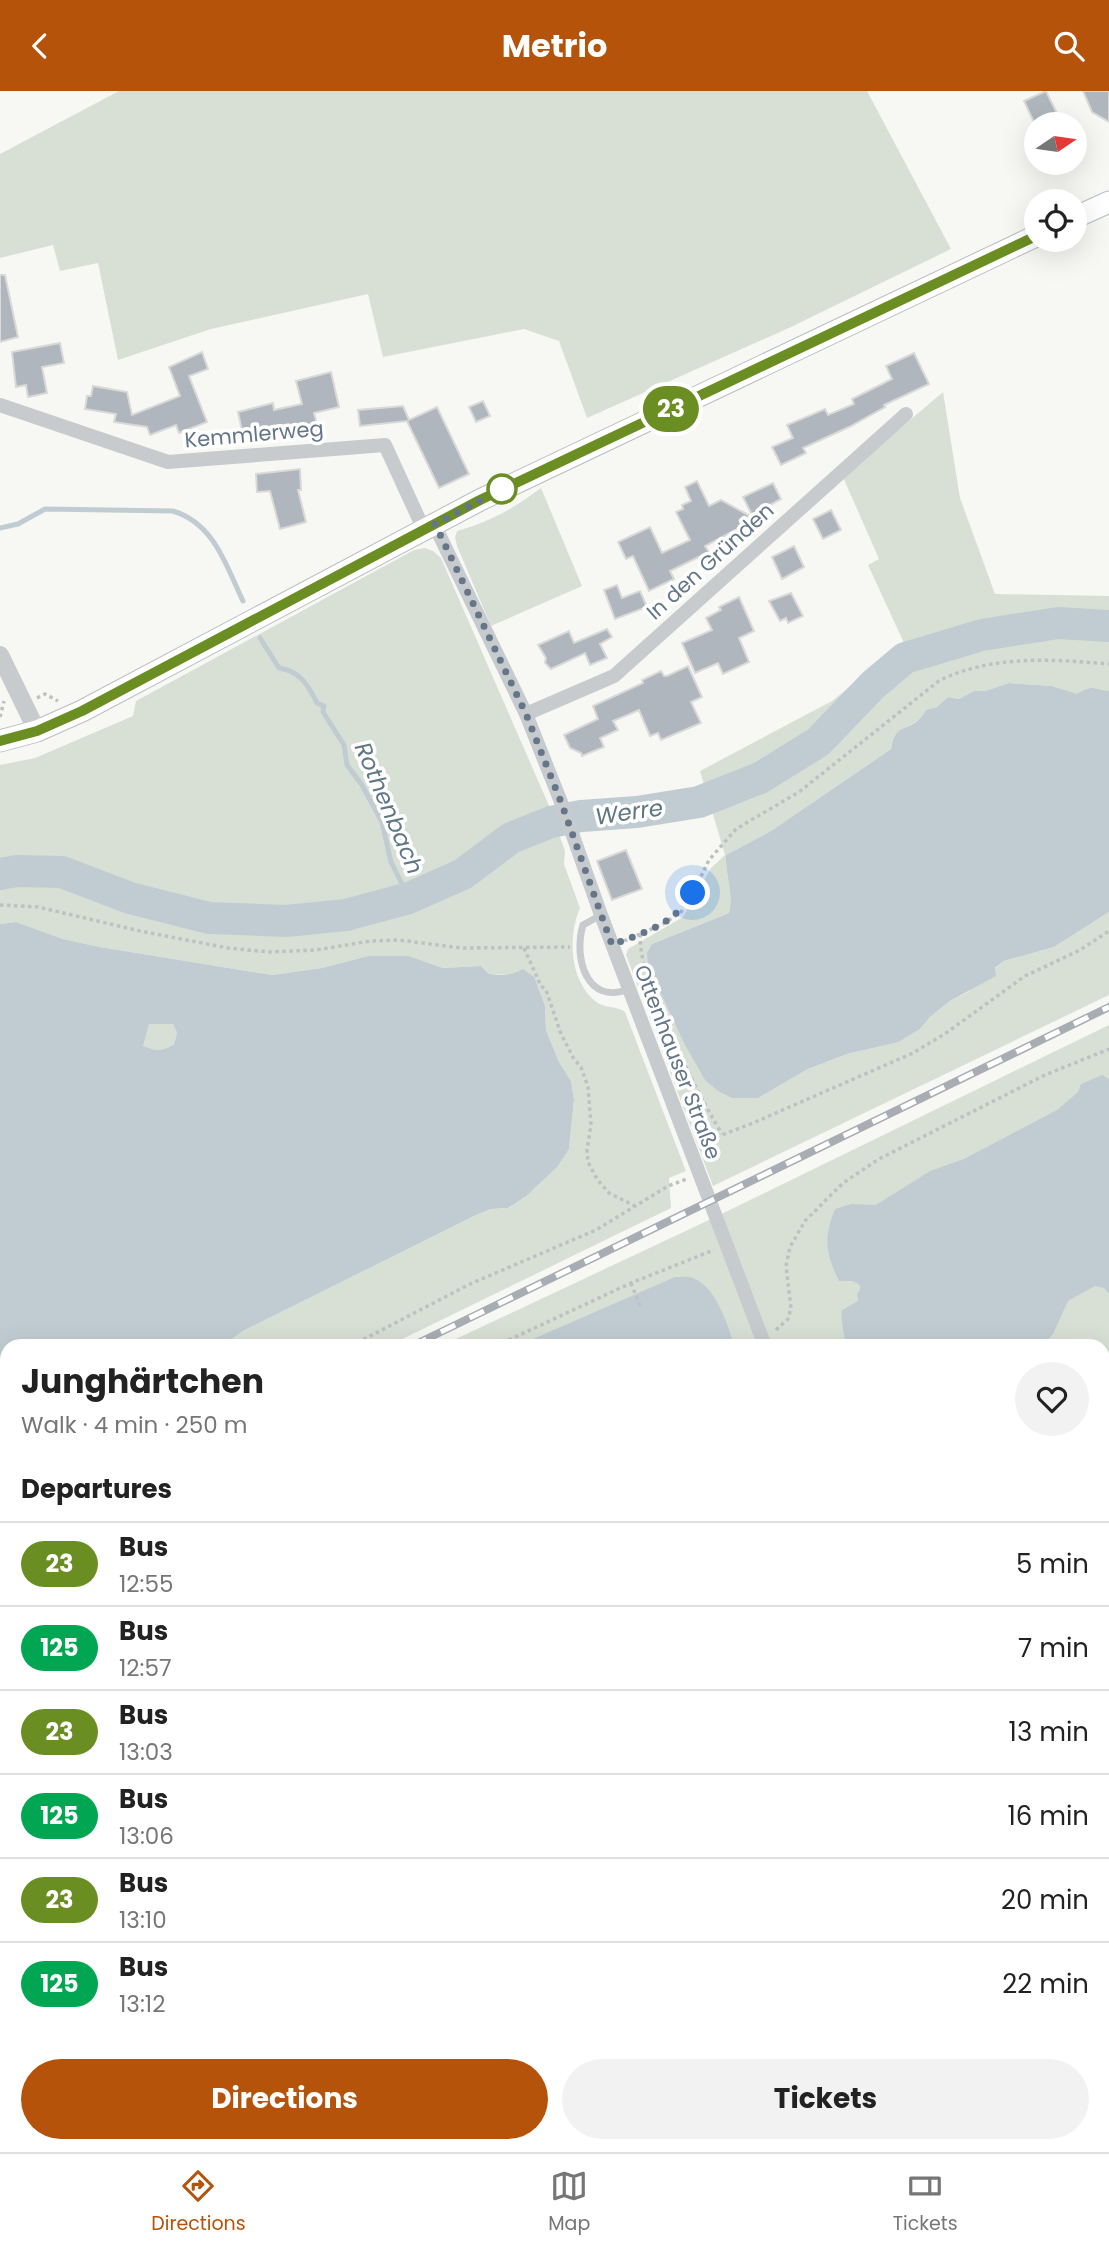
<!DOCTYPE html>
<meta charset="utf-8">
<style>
body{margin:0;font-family:Poppins,sans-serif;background:#f2f2f2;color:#222;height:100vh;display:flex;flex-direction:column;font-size:26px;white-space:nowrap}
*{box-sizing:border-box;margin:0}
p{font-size:23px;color:#767676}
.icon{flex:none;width:38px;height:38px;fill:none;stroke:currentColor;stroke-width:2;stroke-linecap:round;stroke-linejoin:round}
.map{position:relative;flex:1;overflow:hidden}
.sheet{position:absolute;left:0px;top:1248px;width:1110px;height:814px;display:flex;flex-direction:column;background:#fff;border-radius:21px 21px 0 0;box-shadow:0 7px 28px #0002}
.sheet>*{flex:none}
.badge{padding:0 14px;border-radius:23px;font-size:24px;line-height:46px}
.needle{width:46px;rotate:77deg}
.buttons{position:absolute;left:1024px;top:21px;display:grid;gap:14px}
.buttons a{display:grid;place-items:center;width:63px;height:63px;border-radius:50%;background:#fff;box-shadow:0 7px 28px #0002;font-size:35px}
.you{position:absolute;width:35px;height:35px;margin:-18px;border:5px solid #fff;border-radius:50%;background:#1a73e8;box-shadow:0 0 0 10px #1a73e833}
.map>.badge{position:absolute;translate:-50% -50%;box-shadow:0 0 0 4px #fff}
h2{padding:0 21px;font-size:26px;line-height:63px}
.round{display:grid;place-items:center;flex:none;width:74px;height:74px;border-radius:37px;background:#f2f2f2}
.summary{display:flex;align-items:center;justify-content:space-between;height:119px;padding:0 21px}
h1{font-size:33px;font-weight:700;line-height:52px}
.button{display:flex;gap:14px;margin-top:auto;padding:14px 21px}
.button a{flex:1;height:80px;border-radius:42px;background:#b45309;color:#fff;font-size:28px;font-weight:700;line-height:80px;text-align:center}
.button a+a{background:#f2f2f2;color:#222}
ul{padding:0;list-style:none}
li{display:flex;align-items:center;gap:21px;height:84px;padding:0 21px;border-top:2px solid #e0e0e0}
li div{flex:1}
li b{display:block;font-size:26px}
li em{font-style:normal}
li .badge{min-width:77px;font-weight:700;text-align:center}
header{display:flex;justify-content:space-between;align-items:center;height:91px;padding:0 21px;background:#b45309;color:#fff;font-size:32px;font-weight:700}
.tabs{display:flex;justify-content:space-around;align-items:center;height:98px;border-top:2px solid #e0e0e0;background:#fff;font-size:19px;color:#767676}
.tabs a{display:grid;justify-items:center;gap:4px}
.tabs .current{color:#b45309}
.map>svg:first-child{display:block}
</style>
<header><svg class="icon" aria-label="back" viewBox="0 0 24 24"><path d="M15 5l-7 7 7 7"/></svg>Metrio<svg class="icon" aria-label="search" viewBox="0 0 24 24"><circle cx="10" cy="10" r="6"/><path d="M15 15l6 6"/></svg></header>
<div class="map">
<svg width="1109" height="2061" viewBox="0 0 1109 2061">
<rect width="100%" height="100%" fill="#f7f8f4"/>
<g fill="#d8e0d5">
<path d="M 119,0 L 867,0 L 951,158 L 791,236 L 587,327 L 559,250 L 524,238 L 383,266 L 368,203 L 211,238 L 118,269 L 98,172 L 60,180 L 53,154 L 0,167 L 0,63 Z"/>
<path d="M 943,301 L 960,407 L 995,503 L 1109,505 L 1109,600 C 1093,598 1093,593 1077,604 L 1052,595 L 1009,592 L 985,600 L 974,600 L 959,608 L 948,606 L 937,616 L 926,619 C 913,642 894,630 891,658 L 771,740 L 726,764 C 725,784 734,802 729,822 L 652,853 L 648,875 L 661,902 L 758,1007 L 808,978 L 847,963 L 899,951 L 920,938 L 930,926 L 950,910 L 968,901 L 1004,870 L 1054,856 L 1109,821 L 1109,904 L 713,1095 L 626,864 L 628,858 L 683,826 L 711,777 L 725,764 L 700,680 L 832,610 L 904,552 L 868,474 L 879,468 L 843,386 Z"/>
<path d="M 541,397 L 582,495 L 491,535 L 457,455 L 455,446 L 457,440 C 490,431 514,417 541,397 Z"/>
<path d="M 425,457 L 433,460 L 441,467 L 550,717 L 565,760 L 564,773 L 580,817 C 568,845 569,888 595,910 C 604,918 616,914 625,921 L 686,1080 L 669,1087 L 671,1117 L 388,1255 L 222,1255 L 243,1240 L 476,1124 L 491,1118 L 509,1117 L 569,1058 L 574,1009 L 571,990 L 559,971 L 546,939 L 545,915 L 516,883 L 489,883 L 481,875 L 443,877 L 409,865 L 368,865 L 322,877 L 272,884 L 100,856 L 63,848 L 16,831 L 0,833 L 0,674 L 35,667 L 133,625 L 136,610 L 414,459 Z"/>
<path d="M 149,932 L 173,933 L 177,942 L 174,953 C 162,961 155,960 142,955 Z"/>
<path d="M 1109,934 L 1109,1273 L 1103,1279 L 1102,1255 L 441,1255 L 709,1129 Z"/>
<path d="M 1103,1341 L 1109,1346 L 1109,2061 L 0,2061 L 0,1476 L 7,1472 L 7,2054 L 1102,2054 Z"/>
<path d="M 7,1359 L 7,1442 L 0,1446 L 0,1364 Z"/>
</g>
<g fill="#c1ccd2" fill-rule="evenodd">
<path d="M 1009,592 L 1052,595 L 1077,603 C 1093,593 1093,598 1109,600 L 1109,821 L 1054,856 L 1004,870 L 995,877 L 996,885 L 950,910 L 930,926 L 920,938 L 899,951 L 847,963 L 808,978 L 758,1007 L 732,1007 L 718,1000 L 705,989 L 685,954 L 648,875 L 647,862 L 652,853 L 729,822 C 734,802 725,784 726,764 L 771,740 L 891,658 C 895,628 912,644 926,619 L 937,616 L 948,606 L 959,608 L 974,600 L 985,600 Z"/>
<path d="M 16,831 L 63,848 L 100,856 L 272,884 L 322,877 L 368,865 L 409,865 L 443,877 L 481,875 L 489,883 C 501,884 512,885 523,878 L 534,886 L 545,915 L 546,939 L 559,971 L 571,990 L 574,1009 L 569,1058 L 557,1076 L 526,1105 L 508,1117 L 491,1118 L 476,1124 L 243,1240 L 222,1255 L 7,1255 L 7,1359 L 0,1364 L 0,833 ZM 149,933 L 173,933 L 177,942 L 174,953 C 162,961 155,960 143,955 Z"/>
<path d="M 1102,984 L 1109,988 L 1109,1203 L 1104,1197 L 1095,1195 L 1068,1210 L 1053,1243 L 1042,1255 L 845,1255 C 845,1242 840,1230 842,1219 L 858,1210 L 857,1203 L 860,1199 L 860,1194 L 853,1190 L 839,1190 C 826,1163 823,1147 835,1118 L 851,1113 L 876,1114 L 930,1080 L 964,1068 L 1057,1019 L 1078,1001 L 1081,993 Z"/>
<path d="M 675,1186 C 680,1186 688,1185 693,1187 C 716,1196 728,1233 734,1255 L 517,1255 Z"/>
<path d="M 7,1520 L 7,1634 L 0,1635 L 0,1521 Z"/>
</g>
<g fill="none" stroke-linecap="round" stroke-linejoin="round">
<g stroke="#c1ccd2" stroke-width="5">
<path d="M 0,437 L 18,433 L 45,418 L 173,420 C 215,433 226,475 243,510"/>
<path d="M 260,547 L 279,577 C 300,580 308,594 317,612 L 324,615 L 323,621 L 344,654 L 347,674 L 362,694 L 382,731 L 391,771 L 409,807"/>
<path d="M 1102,1272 L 1109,1266"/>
<path d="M 906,2054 L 908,2061"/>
</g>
<path stroke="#c1ccd2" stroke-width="32" d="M 0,783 L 17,780 L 62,781 L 130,807 L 209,827 L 286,830 L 346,824 L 409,807 L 463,783 L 511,747 L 551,731 L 581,725 L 637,721 L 699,711 L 760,687 L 818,651 L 873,594 L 905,567 L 982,544 L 1058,532 L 1109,535"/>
</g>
<g fill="#afb6bd" stroke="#d9d9d7" stroke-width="2">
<path d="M 1046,0 L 1060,29 L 1052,33 L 1035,33 L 1024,10 Z"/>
<path d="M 1083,0 L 1109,0 L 1109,31 L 1092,21 Z"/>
<path d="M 0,184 L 5,184 L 18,246 L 0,251 Z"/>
<path d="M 60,252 L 64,272 L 42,276 L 47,302 L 28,306 L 26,294 L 16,296 L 12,261 Z"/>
<path d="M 202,261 L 208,278 L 189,285 L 207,331 L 179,342 L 176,334 L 150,344 L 147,336 L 114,331 L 116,323 L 85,318 L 87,305 L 91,305 L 93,295 L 127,301 L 132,324 L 180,305 L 169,276 Z"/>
<path d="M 914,262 L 929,293 L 884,314 L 885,316 L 849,336 L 803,357 L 806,362 L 781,374 L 772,356 L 793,347 L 787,334 L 825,318 L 828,324 L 854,313 L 852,308 L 892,288 L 886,275 Z"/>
<path d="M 331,281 L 339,316 L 314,322 L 320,345 L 303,349 L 301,337 L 285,341 L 284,334 L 243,344 L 238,321 L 273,312 L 274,319 L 302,313 L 296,290 Z"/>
<path d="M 483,310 L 490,325 L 476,331 L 469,316 Z"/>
<path d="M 403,315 L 409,329 L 437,316 L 469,383 L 439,397 L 407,330 L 360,335 L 358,319 Z"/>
<path d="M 300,378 L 301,399 L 298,399 L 306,431 L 280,438 L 270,400 L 257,401 L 256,383 Z"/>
<path d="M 697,390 L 709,415 L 721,409 L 750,425 L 740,430 L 743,435 L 705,455 L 709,461 L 670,480 L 674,488 L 649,500 L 633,465 L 626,468 L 618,451 L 650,436 L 662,462 L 690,449 L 676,421 L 683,418 L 682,414 L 691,410 L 685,396 Z"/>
<path d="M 773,392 L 781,408 L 752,424 L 743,406 Z"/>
<path d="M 831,419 L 841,439 L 823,448 L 813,428 Z"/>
<path d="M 794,455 L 804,476 L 782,488 L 772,466 Z"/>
<path d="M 617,494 L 622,507 L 640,500 L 647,516 L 615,528 L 604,499 Z"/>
<path d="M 791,502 L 803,525 L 788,532 L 786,527 L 780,530 L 769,510 Z"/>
<path d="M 739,506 L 754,540 L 739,547 L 749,571 L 723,583 L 718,572 L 695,582 L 682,552 L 712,539 L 706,527 L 721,519 L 719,516 Z"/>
<path d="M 607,538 L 612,546 L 600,553 L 607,567 L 590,574 L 585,562 L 551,578 L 545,572 L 546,567 L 538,554 L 569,540 L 574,552 Z"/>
<path d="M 688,575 L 702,606 L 691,611 L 701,632 L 661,649 L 658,642 L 650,645 L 639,619 L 613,630 L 618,639 L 600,647 L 604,656 L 582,665 L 581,662 L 570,657 L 564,644 L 598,628 L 593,615 L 643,592 L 642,589 L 661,580 L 664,585 L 667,585 Z"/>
<path d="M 626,759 L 642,798 L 612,809 L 597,770 Z"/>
</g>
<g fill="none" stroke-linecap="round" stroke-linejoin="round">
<g stroke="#b9bec3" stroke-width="23">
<g id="secondary">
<path d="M 1074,127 L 1109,111"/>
<path d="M 0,650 L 37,640 L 82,620 L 480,409 L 1036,145"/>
</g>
</g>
<g stroke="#bec1c3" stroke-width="3.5" stroke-dasharray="3.5 3.5" stroke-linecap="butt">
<path d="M 37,607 L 45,603 L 58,610"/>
<path d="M 0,626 L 4,610"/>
<path d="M 0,814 L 38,816 L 140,840 L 228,857 L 269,861 L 316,859 L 370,850 L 399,849 L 461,857 L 570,856"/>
<path d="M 640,843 C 640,872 651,894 662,921 C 679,964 698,1003 722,1043"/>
<path d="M 624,850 L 663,833 L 681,821 L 693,802 L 709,769 L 736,738 L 799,701 L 940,589 C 994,564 1051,568 1109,573"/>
<path d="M 524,857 L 541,895 L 546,899 L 561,943 L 574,968 L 581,976 L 588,996 L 591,1034 L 587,1059 L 588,1071 L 597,1088 L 609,1102 L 635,1115"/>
<path d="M 703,1051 L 753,1032 L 913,962 L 946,942 L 1025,885 L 1080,859 L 1109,840"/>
<path d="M 631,1192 L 640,1215"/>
<path d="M 776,1239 L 788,1228 L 791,1217 L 786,1175 L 790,1156 L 805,1130 L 843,1092 L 879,1068 L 1045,984 L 1109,958"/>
<path d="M 351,1255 L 470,1193 L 596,1139 L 668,1095 L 687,1088"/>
<path d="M 496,1255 L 631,1192 L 714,1159"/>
<path d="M 0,1431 L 7,1427"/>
<path d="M 0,1495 L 7,1491"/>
<path d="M 0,1648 L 7,1647"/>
<path d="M 895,2054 L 897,2061"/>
<path d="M 283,2061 L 293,2054"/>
<path d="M 429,2061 L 430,2054"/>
</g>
<g stroke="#c7cbce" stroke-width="7">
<path d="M 601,824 L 583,834 C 573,867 587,915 629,898"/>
<path d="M 1102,1615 L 1109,1612"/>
</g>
<g stroke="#c7cbce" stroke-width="14">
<path d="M 0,314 L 168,371 L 385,354 L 424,439"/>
<path d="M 434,433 L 526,623 L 561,711 L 601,824 L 765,1255"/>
<path d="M 526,623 L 614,585 L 906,323"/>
</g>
<path stroke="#c7cbce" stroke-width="18" d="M 0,564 L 37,640"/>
<use href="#secondary" stroke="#fff" stroke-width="21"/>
<g stroke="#a7adb3" stroke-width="8">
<g id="rail">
<path d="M 412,1255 L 1109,916"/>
<path d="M 0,1458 L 7,1455"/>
</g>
</g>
<use href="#rail" stroke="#fff" stroke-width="5" stroke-dasharray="16" stroke-linecap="butt"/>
</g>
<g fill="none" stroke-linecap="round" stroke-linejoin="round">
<g stroke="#fff" stroke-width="16">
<path id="line" d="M 0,650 L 37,640 L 82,620 L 480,409 L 1036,145"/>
</g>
<use href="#line" stroke="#6b8e23" stroke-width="10"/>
<path stroke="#647688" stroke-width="7" stroke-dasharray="0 12.6" d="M 502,398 L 435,433 L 526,623 L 561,711 L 612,854 C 649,839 670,836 693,802"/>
</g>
<circle fill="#fff" stroke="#6b8e23" stroke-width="3.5" cx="502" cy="398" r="14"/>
<g text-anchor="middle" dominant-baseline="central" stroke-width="7" stroke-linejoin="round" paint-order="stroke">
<g font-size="21" fill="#647688" stroke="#fff">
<text transform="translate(254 343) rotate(-5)">Kemmlerweg</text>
<text transform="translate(710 470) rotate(-42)">In den Gründen</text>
<text transform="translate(678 971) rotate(69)">Ottenhauser Straße</text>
</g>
<g font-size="23" font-style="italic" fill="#607783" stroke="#fff">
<text transform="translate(389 717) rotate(67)">Rothenbach</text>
<text transform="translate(629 721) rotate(-8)">Werre</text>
</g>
</g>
</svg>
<div class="buttons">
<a><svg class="needle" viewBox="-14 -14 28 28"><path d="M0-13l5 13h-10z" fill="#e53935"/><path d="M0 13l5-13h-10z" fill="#767676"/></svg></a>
<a><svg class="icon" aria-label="locate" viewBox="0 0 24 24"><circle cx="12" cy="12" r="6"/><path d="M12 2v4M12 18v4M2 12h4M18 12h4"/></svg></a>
</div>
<div class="you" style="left:693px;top:802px"></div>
<b class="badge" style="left:671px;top:318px;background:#6b8e23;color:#fff">23</b>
<section class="sheet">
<div class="summary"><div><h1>Junghärtchen</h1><p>Walk · 4 min · 250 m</p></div><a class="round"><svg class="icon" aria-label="heart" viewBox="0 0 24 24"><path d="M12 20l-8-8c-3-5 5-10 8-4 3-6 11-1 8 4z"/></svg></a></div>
<h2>Departures</h2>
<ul>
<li><span class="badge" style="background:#6b8e23;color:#fff">23</span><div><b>Bus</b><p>12:55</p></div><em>5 min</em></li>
<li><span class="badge" style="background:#00a651;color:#fff">125</span><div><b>Bus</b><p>12:57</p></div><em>7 min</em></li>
<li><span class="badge" style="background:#6b8e23;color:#fff">23</span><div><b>Bus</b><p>13:03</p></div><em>13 min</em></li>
<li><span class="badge" style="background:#00a651;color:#fff">125</span><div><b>Bus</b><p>13:06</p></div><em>16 min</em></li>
<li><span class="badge" style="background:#6b8e23;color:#fff">23</span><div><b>Bus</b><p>13:10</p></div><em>20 min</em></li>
<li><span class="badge" style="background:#00a651;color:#fff">125</span><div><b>Bus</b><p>13:12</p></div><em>22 min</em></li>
</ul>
<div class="button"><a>Directions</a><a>Tickets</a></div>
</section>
</div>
<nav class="tabs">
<a class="current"><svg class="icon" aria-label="directions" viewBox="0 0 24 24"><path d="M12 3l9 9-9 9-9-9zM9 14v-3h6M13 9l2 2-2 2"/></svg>Directions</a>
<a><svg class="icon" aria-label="map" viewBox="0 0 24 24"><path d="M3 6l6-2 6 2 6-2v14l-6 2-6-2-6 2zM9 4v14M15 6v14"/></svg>Map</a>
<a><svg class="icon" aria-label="tickets" viewBox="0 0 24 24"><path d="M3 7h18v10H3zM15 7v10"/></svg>Tickets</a>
</nav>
